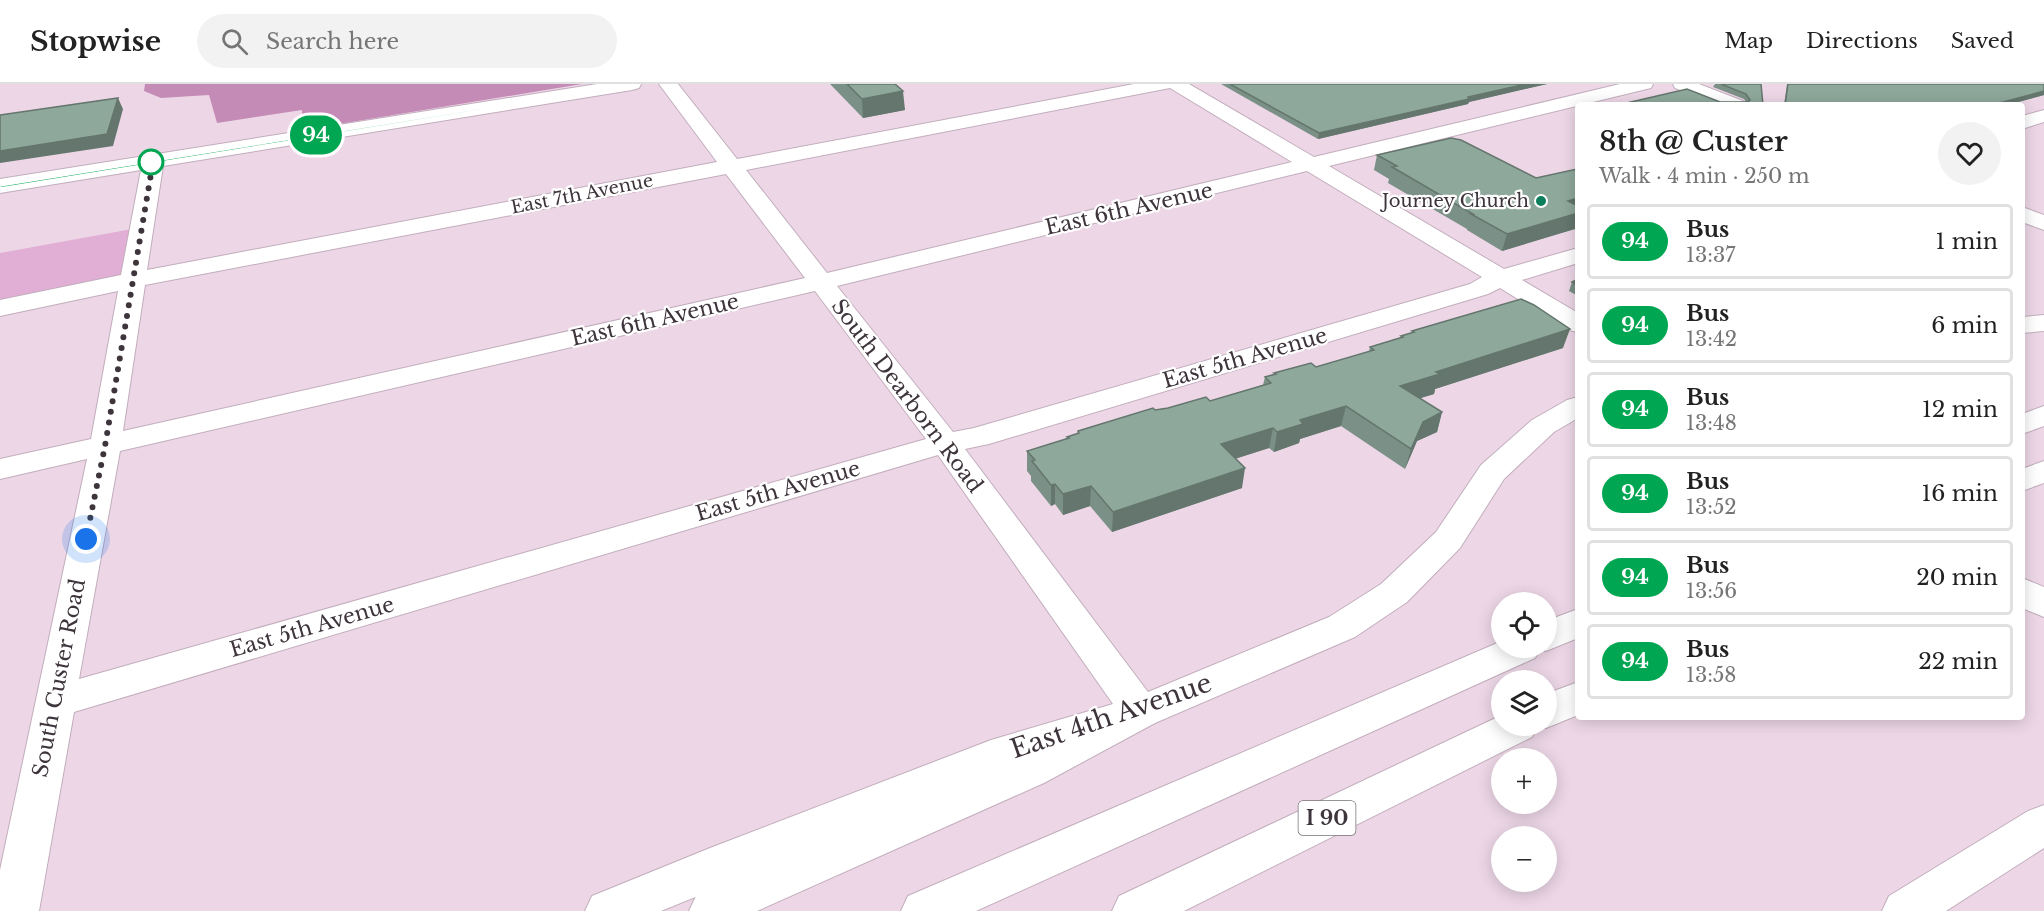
<!DOCTYPE html>
<meta charset="utf-8">
<style>
body{margin:0;font-family:"Libre Baskerville",serif;background:#f2f2f2;color:#222;height:100vh;display:flex;flex-direction:column;font-size:22px;white-space:nowrap}
*{box-sizing:border-box;margin:0}
p{font-size:20px;color:#767676}
.icon{flex:none;width:33px;height:33px;fill:none;stroke:currentColor;stroke-width:2;stroke-linecap:round;stroke-linejoin:round}
.map{position:relative;flex:1;overflow:hidden}
.drawer{position:absolute;left:1575px;top:18px;width:450px;height:618px;display:flex;flex-direction:column;background:#fff;border-radius:6px;box-shadow:0 3px 15px #0003}
.drawer>*{flex:none}
.badge{padding:0 12px;border-radius:20px;font-size:21px;line-height:39px}
.buttons{position:absolute;left:1491px;top:508px;display:grid;gap:12px}
.buttons a{display:grid;place-items:center;width:66px;height:66px;border-radius:50%;background:#fff;box-shadow:0 3px 15px #0003;font-size:30px}
.you{position:absolute;width:30px;height:30px;margin:-15px;border:4px solid #fff;border-radius:50%;background:#1a73e8;box-shadow:0 0 0 9px #1a73e833}
.map>.badge{position:absolute;translate:-50% -50%;box-shadow:0 0 0 3px #fff}
.round{display:grid;place-items:center;flex:none;width:63px;height:63px;border-radius:32px;background:#f2f2f2}
.overview{display:flex;align-items:center;justify-content:space-between;height:102px;padding:0 24px}
h1{font-size:28px;font-weight:600;line-height:45px}
ul{padding:0;list-style:none}
li{display:flex;align-items:center;gap:18px;height:75px;margin:0 12px 9px;padding:0 12px;border:3px solid #e0e0e0;border-radius:6px}
li div{flex:1}
li b{display:block;font-size:22px}
li em{font-style:normal}
li .badge{min-width:66px;font-weight:700;text-align:center}
header{display:flex;align-items:center;gap:36px;box-sizing:border-box;height:84px;padding:0 30px;background:#fff;border-bottom:2px solid #e0e0e0}
header strong{font-size:28px}
nav{display:flex;gap:33px;margin-inline-start:auto;font-size:21px}
.search{width:420px;height:54px;background:#f2f2f2;display:flex;align-items:center;gap:15px;box-sizing:border-box;padding:0 21px;border-radius:33px;color:#767676;font-size:22px}
.map>svg:first-child{display:block}
</style>
<header>
<strong>Stopwise</strong>
<div class="search"><svg class="icon" aria-label="search" viewBox="0 0 24 24"><circle cx="10" cy="10" r="6"/><path d="M15 15l6 6"/></svg>Search here</div>
<nav><a>Map</a><a>Directions</a><a>Saved</a></nav>
</header>
<div class="map">
<svg width="2044" height="827" viewBox="0 0 2044 827">
<rect width="100%" height="100%" fill="#edd7e7"/>
<path fill="#e1afd5" d="M 132,145 L 122,196 L 0,219 L 0,169 Z"/>
<path fill="#c58bb7" d="M 145,0 L 582,0 L 303,46 L 302,26 L 217,39 L 209,11 L 161,14 L 144,7 Z"/>
<g fill="none" stroke-linecap="round" stroke-linejoin="round">
<g stroke="#c2adbc" stroke-width="2">
<g id="minor">
<path d="M 597,0 L 641,0 L 639,4 L 632,6 L 163,82 L 147,186 L 717,78 L 659,0 L 678,0 L 737,75 L 1134,0 L 1189,0 L 1314,73 L 1620,0 L 1653,0 L 1651,4 L 1329,82 L 1504,185 L 1578,164 L 1578,179 L 1522,196 L 1578,229 L 1578,248 L 1568,246 L 1500,204 L 1488,210 L 989,360 L 965,365 L 1148,608 L 1329,533 L 1381,500 L 1436,448 L 1481,381 L 1532,336 L 1567,316 L 1578,313 L 1578,334 L 1554,348 L 1504,395 L 1460,464 L 1407,518 L 1355,553 L 1155,639 L 1016,682 L 661,827 L 585,827 L 592,812 L 710,764 L 991,656 L 1113,620 L 938,371 L 74,628 L 39,827 L 0,827 L 0,786 L 87,375 L 0,395 L 0,375 L 91,355 L 118,207 L 0,232 L 0,216 L 121,191 L 141,86 L 0,109 L 0,95 ZM 1170,4 L 1292,78 L 827,189 L 746,86 ZM 1307,87 L 1482,193 L 1470,200 L 974,344 L 953,348 L 837,202 ZM 726,90 L 805,194 L 123,347 L 145,201 ZM 815,207 L 926,355 L 79,595 L 120,367 Z"/>
<path d="M 1673,0 L 1699,0 L 1743,17 L 1746,21 L 1719,21 L 1675,4 Z"/>
<path d="M 2044,26 L 2044,38 L 2022,45 L 2022,32 Z"/>
<path d="M 2022,123 L 2044,131 L 2044,146 L 2022,138 Z"/>
<path d="M 2044,231 L 2044,247 L 2022,249 L 2022,233 Z"/>
<path d="M 2022,494 L 2044,503 L 2044,533 L 2022,524 Z"/>
<path d="M 2044,721 L 2044,764 L 1946,827 L 1882,827 L 1889,812 L 2028,727 Z"/>
</g>
</g>
<g stroke="#c2adbc" stroke-width="2">
<g id="highway">
<path d="M 2044,322 L 2044,342 L 2022,350 L 2022,330 Z"/>
<path d="M 2044,377 L 2044,399 L 2022,407 L 2022,385 Z"/>
<path d="M 1578,525 L 1578,554 L 1546,567 L 1540,565 L 1535,574 L 976,827 L 901,827 L 908,812 L 1502,557 L 1502,564 L 1546,564 L 1546,537 Z"/>
<path d="M 1578,598 L 1578,631 L 1546,644 L 1540,642 L 1546,642 L 1546,610 Z"/>
<path d="M 1141,612 L 1155,617 L 1161,628 L 1155,639 L 1044,699 L 757,827 L 689,827 L 696,812 L 714,801 L 1014,675 L 1127,617 Z"/>
<path d="M 1502,631 L 1502,642 L 1538,642 L 1532,653 L 1184,827 L 1112,827 L 1119,812 Z"/>
</g>
</g>
<use href="#minor" fill="#fff" fill-rule="evenodd"/>
<use href="#highway" fill="#fff" fill-rule="evenodd"/>
</g>
<g fill="#7b9086">
<path d="M 830,0 L 895,0 L 905,26 L 863,34 Z"/>
<path d="M 1221,0 L 1547,0 L 1469,18 L 1468,20 L 1318,55 Z"/>
<path d="M 1715,0 L 1761,0 L 1763,21 L 1720,18 L 1746,18 L 1744,15 L 1713,3 Z"/>
<path d="M 1787,0 L 2044,0 L 2044,11 L 2007,21 L 1784,21 Z"/>
<path d="M 1377,71 L 1536,94 L 1578,86 L 1578,144 L 1502,167 L 1467,146 L 1467,145 L 1388,99 L 1389,95 L 1374,86 Z"/>
<path d="M 1578,195 L 1578,212 L 1569,207 L 1572,198 Z"/>
<path d="M 1412,247 L 1563,264 L 1435,305 L 1434,310 L 1420,314 L 1442,328 L 1437,348 L 1417,357 L 1405,385 L 1341,342 L 1300,355 L 1299,359 L 1274,368 L 1269,364 L 1235,375 L 1242,404 L 1112,448 L 1090,422 L 1063,431 L 1055,420 L 1051,422 L 1031,397 L 1031,392 L 1027,387 L 1027,367 L 1067,355 L 1067,353 L 1077,350 L 1078,347 L 1155,326 L 1210,317 L 1263,301 L 1265,293 L 1274,291 L 1274,289 L 1316,283 L 1369,268 L 1370,263 L 1400,254 L 1401,252 L 1412,249 Z"/>
</g>
<g fill="#64766d">
<path d="M 1526,0 L 1547,0 L 1469,18 L 1468,20 L 1318,55 L 1319,49 Z"/>
<path d="M 903,7 L 905,26 L 863,34 L 862,15 Z"/>
<path d="M 2044,7 L 2044,11 L 2007,21 L 1992,21 Z"/>
<path d="M 118,14 L 123,25 L 113,62 L 0,79 L 0,67 Z"/>
<path d="M 1578,114 L 1578,128 L 1568,117 Z"/>
<path d="M 1578,129 L 1578,144 L 1502,167 L 1507,150 Z"/>
<path d="M 1570,245 L 1563,264 L 1435,305 L 1434,310 L 1395,322 L 1400,302 L 1436,288 Z"/>
<path d="M 1346,322 L 1341,342 L 1300,355 L 1299,359 L 1274,368 L 1277,348 L 1300,336 Z"/>
<path d="M 1442,328 L 1437,348 L 1417,357 L 1405,385 L 1411,365 L 1423,338 Z"/>
<path d="M 1273,344 L 1269,364 L 1218,380 L 1221,360 Z"/>
<path d="M 1245,384 L 1242,404 L 1112,448 L 1113,428 Z"/>
<path d="M 1055,400 L 1055,420 L 1051,422 L 1051,401 Z"/>
<path d="M 1091,402 L 1090,422 L 1063,431 L 1063,410 Z"/>
</g>
<g fill="#8fa89c" stroke="#64766d" stroke-width="1.5">
<path d="M 847,0 L 895,0 L 903,7 L 862,15 Z"/>
<path d="M 1230,0 L 1526,0 L 1468,13 L 1469,15 L 1319,49 Z"/>
<path d="M 1721,0 L 1761,0 L 1763,21 L 1618,21 L 1687,5 L 1720,18 L 1748,18 L 1750,16 L 1746,10 Z"/>
<path d="M 1788,0 L 2044,0 L 2044,7 L 1992,21 L 1785,21 Z"/>
<path d="M 118,14 L 107,50 L 0,67 L 0,31 Z"/>
<path d="M 1451,54 L 1461,56 L 1536,94 L 1577,85 L 1578,86 L 1578,114 L 1568,117 L 1578,122 L 1578,129 L 1507,150 L 1471,130 L 1473,130 L 1392,83 L 1397,82 L 1377,71 Z"/>
<path d="M 1578,195 L 1578,201 L 1572,198 Z"/>
<path d="M 1521,215 L 1534,221 L 1570,245 L 1436,288 L 1440,290 L 1400,302 L 1442,328 L 1423,338 L 1411,365 L 1346,322 L 1300,336 L 1303,340 L 1277,348 L 1273,344 L 1221,360 L 1245,384 L 1113,428 L 1091,402 L 1063,410 L 1055,400 L 1051,401 L 1032,377 L 1035,376 L 1027,367 L 1069,354 L 1067,353 L 1079,349 L 1078,347 L 1153,324 L 1155,326 L 1168,324 L 1206,313 L 1210,317 L 1271,299 L 1265,293 L 1276,290 L 1274,289 L 1311,279 L 1316,283 L 1374,266 L 1370,263 L 1403,253 L 1401,252 L 1414,248 L 1412,247 Z"/>
</g>
<path fill="#00a651" stroke="#fff" stroke-width="1.5" d="M 632,0 L 635,1 L 0,104 L 0,102 Z"/>
<g fill="none" stroke-linecap="round" stroke-linejoin="round">
<path stroke="#3e353c" stroke-width="6" stroke-dasharray="0 10.8" d="M 86,455 L 105,362 L 153,78 L 151,78"/>
</g>
<circle fill="#fff" stroke="#00a651" stroke-width="3" cx="151" cy="78" r="12"/>
<circle fill="#0b7e5b" stroke="#fff" stroke-width="2" cx="1541" cy="117" r="6"/>
<g text-anchor="middle" dominant-baseline="central" stroke-width="4.5" stroke-linejoin="round" paint-order="stroke">
<g font-size="18" fill="#3e353c" stroke="#fff">
<text transform="translate(582 110) rotate(-11)">East 7th Avenue</text>
</g>
<g font-size="18" fill="#3e353c" stroke="#fff" text-anchor="end">
<text x="1529" y="117">Journey Church</text>
</g>
<rect fill="#fff" stroke="#787276" stroke-width="1.5" x="1298.5" y="717" width="57" height="34" rx="4.5"/>
<g font-size="20" font-weight="bold" fill="#3e353c">
<text x="1327" y="734">I 90</text>
</g>
<g font-size="21" fill="#3e353c" stroke="#fff">
<text transform="translate(1129 125) rotate(-13)">East 6th Avenue</text>
<text transform="translate(655 236) rotate(-13)">East 6th Avenue</text>
<text transform="translate(1245 274) rotate(-16)">East 5th Avenue</text>
<text transform="translate(907 312) rotate(53)">South Dearborn Road</text>
<text transform="translate(778 407) rotate(-16)">East 5th Avenue</text>
<text transform="translate(312 543) rotate(-16)">East 5th Avenue</text>
<text transform="translate(59 594) rotate(-79)">South Custer Road</text>
</g>
<g font-size="26" fill="#3e353c" stroke="#fff">
<text transform="translate(1111 632) rotate(-19)">East 4th Avenue</text>
</g>
</g>
</svg>
<div class="buttons">
<a><svg class="icon" aria-label="locate" viewBox="0 0 24 24"><circle cx="12" cy="12" r="6"/><path d="M12 2v4M12 18v4M2 12h4M18 12h4"/></svg></a>
<a><svg class="icon" aria-label="layers" viewBox="0 0 24 24"><path d="M12 4l9 5-9 5-9-5zM3 14l9 5 9-5"/></svg></a>
<a>+</a>
<a>−</a>
</div>
<div class="you" style="left:86px;top:455px"></div>
<b class="badge" style="left:316px;top:51px;background:#00a651;color:#fff">94</b>
<section class="drawer">
<div class="overview"><div><h1>8th @ Custer</h1><p>Walk · 4 min · 250 m</p></div><a class="round"><svg class="icon" aria-label="heart" viewBox="0 0 24 24"><path d="M12 20l-8-8c-3-5 5-10 8-4 3-6 11-1 8 4z"/></svg></a></div>
<ul>
<li><span class="badge" style="background:#00a651;color:#fff">94</span><div><b>Bus</b><p>13:37</p></div><em>1 min</em></li>
<li><span class="badge" style="background:#00a651;color:#fff">94</span><div><b>Bus</b><p>13:42</p></div><em>6 min</em></li>
<li><span class="badge" style="background:#00a651;color:#fff">94</span><div><b>Bus</b><p>13:48</p></div><em>12 min</em></li>
<li><span class="badge" style="background:#00a651;color:#fff">94</span><div><b>Bus</b><p>13:52</p></div><em>16 min</em></li>
<li><span class="badge" style="background:#00a651;color:#fff">94</span><div><b>Bus</b><p>13:56</p></div><em>20 min</em></li>
<li><span class="badge" style="background:#00a651;color:#fff">94</span><div><b>Bus</b><p>13:58</p></div><em>22 min</em></li>
</ul>
</section>
</div>
